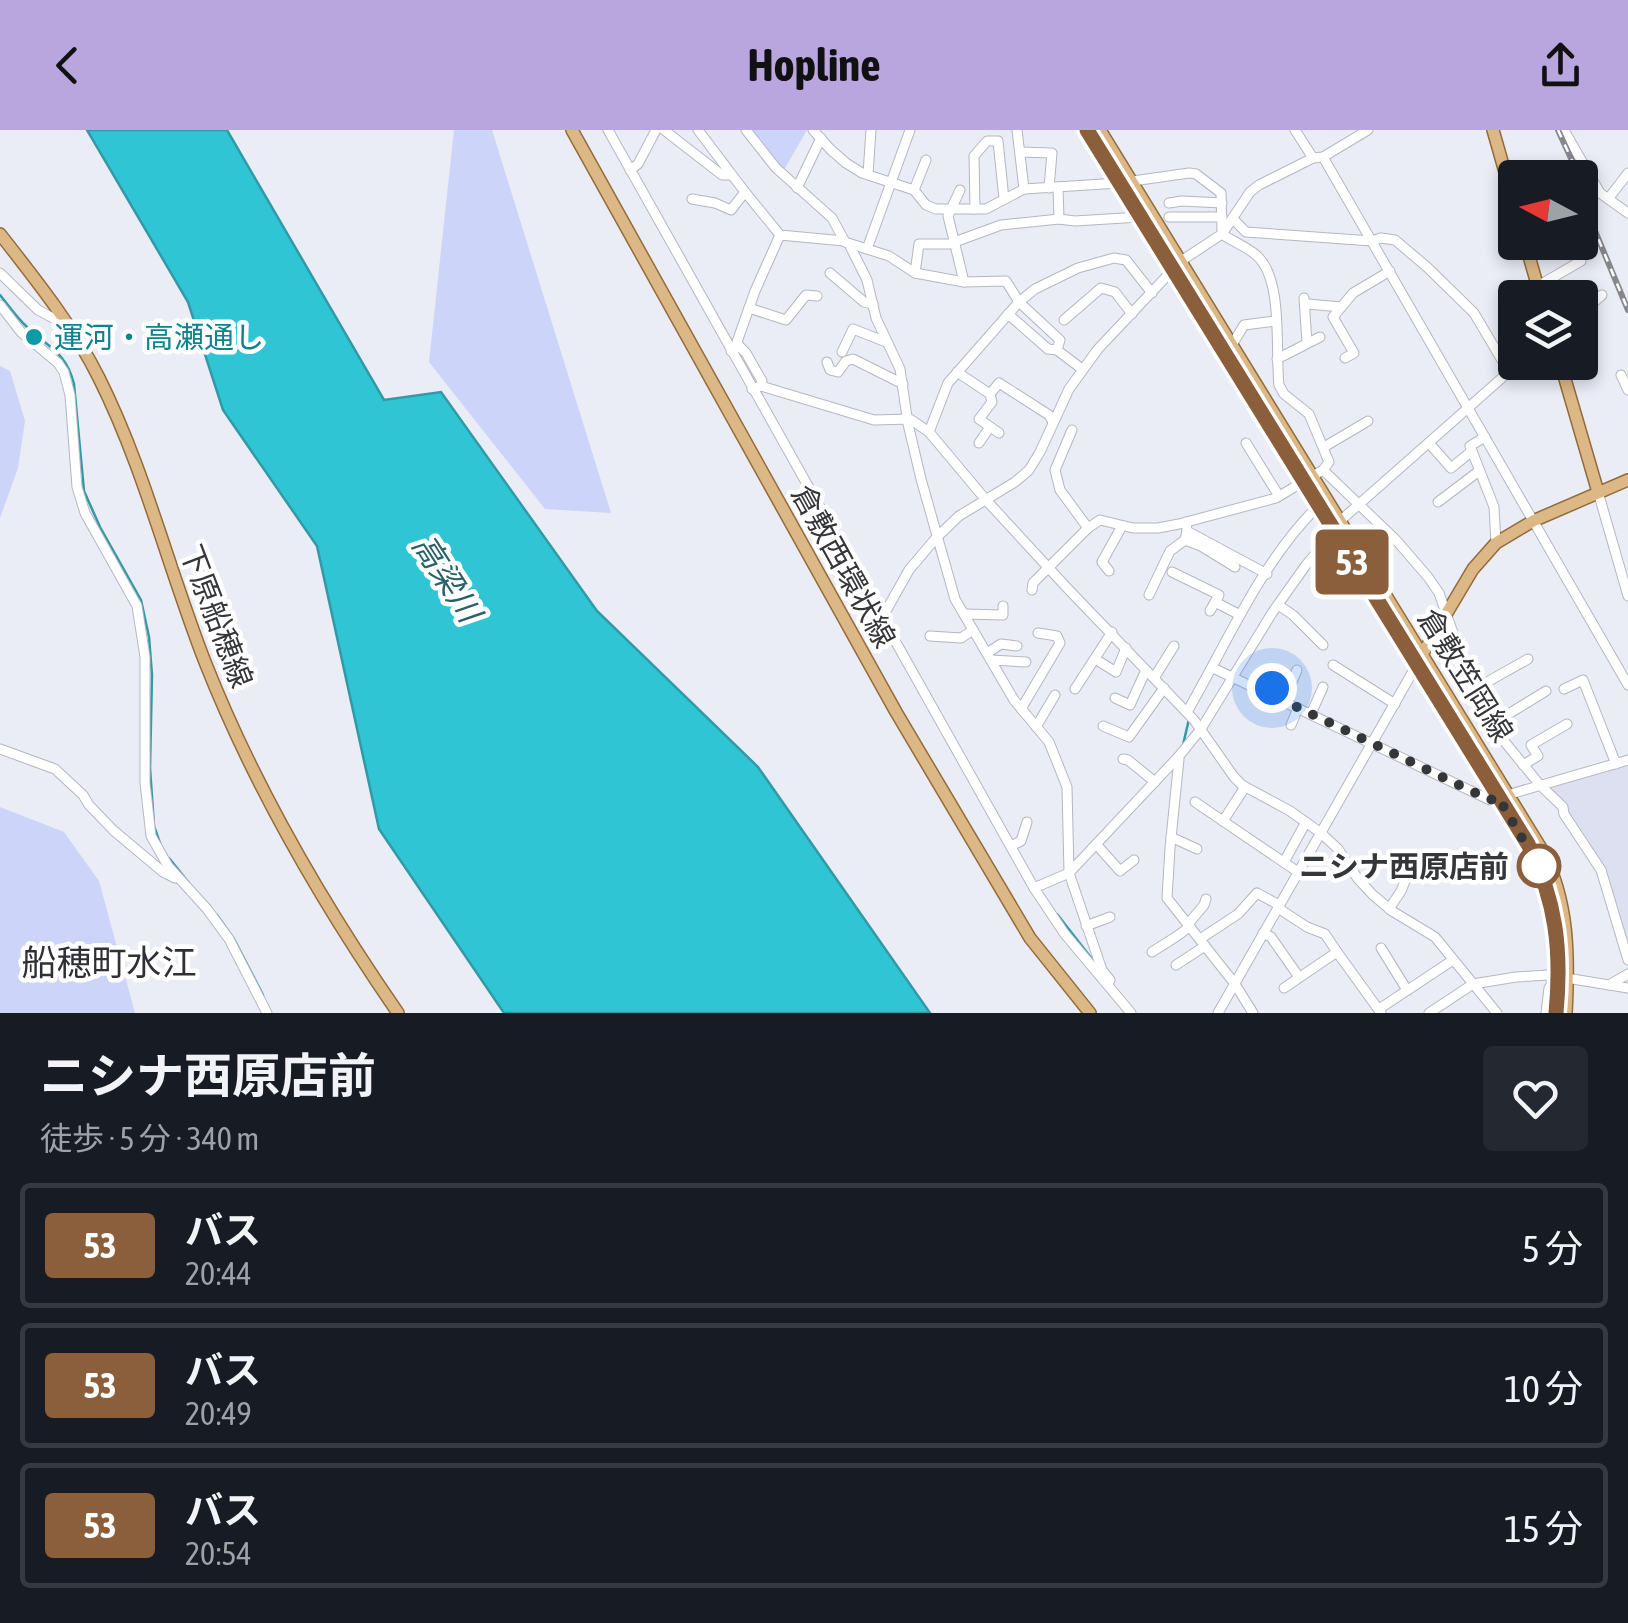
<!DOCTYPE html>
<html lang="ja">
<meta charset="utf-8">
<style>
body{margin:0;font-family:"Asap Condensed","Noto Sans JP",sans-serif;background:#242831;color:#f1f3f6;height:100vh;display:flex;flex-direction:column;font-size:38px;white-space:nowrap}
*{box-sizing:border-box;margin:0}
p{font-size:32px;color:#9ea1a6}
.icon{flex:none;width:55px;height:55px;fill:none;stroke:currentColor;stroke-width:2;stroke-linecap:round;stroke-linejoin:round}
.map{position:relative;height:883px;overflow:hidden}
.panel{display:flex;flex-direction:column;background:#171b24;flex:1}
.panel>*{flex:none}
.badge{padding:0 20px;border-radius:8px;font-size:35px;line-height:65px}
.needle{width:65px;rotate:277deg}
.controls{position:absolute;left:1498px;top:30px;display:grid;gap:20px}
.controls a{display:grid;place-items:center;width:100px;height:100px;border-radius:10px;background:#171b24;box-shadow:0 5px 15px #0003;font-size:50px}
.you{position:absolute;width:50px;height:50px;margin:-25px;border:8px solid #fff;border-radius:50%;background:#1a73e8;box-shadow:0 0 0 15px #1a73e833}
.map>.badge{position:absolute;translate:-50% -50%;box-shadow:0 0 0 5px #fff}
.round{display:grid;place-items:center;flex:none;width:105px;height:105px;border-radius:10px;background:#242831}
.overview{display:flex;align-items:center;justify-content:space-between;height:170px;padding:0 40px}
h1{font-size:48px;font-weight:700;line-height:75px}
ul{padding:0;list-style:none}
li{display:flex;align-items:center;gap:30px;height:125px;margin:0 20px 15px;padding:0 20px;border:5px solid #363941;border-radius:10px}
li div{flex:1}
li b{display:block;font-size:38px}
li em{font-style:normal}
li .badge{min-width:110px;font-weight:700;text-align:center}
header{display:flex;justify-content:space-between;align-items:center;height:130px;padding:0 40px;background:#b9a6df;color:#111;font-size:45px;font-weight:700}
.map>svg:first-child{display:block}
</style>
<header><svg class="icon" aria-label="back" viewBox="0 0 24 24"><path d="M15 5l-7 7 7 7"/></svg>Hopline<svg class="icon" aria-label="share" viewBox="0 0 24 24"><path d="M12 15V3M7 8l5-5 5 5M5 13v7h14v-7"/></svg></header>
<div class="map">
<svg width="1628" height="883" viewBox="0 0 1628 883">
<rect width="100%" height="100%" fill="#eaecf6"/>
<path fill="#dde0f0" d="M 1628,633 L 1628,824 L 1602,739 L 1543,656 Z"/>
<g fill="#ccd4fa">
<path d="M 454,0 L 492,0 L 611,383 L 545,379 L 429,232 Z"/>
<path d="M 752,0 L 807,0 L 784,40 Z"/>
<path d="M 0,236 L 10,241 L 25,291 L 18,338 L 0,388 Z"/>
<path d="M 0,677 L 64,702 L 99,751 L 135,883 L 0,883 Z"/>
</g>
<path fill="#2fc5d4" stroke="#319aa6" stroke-width="2.5" d="M 87,0 L 227,0 L 384,270 L 441,262 L 597,481 L 758,637 L 930,883 L 504,883 L 379,699 L 317,416 L 223,280 L 188,172 Z"/>
<g fill="none" stroke-linecap="round" stroke-linejoin="round">
<g stroke="#319aa6" stroke-width="2.5">
<path d="M 0,165 C 9,176 17,188 27,197 C 49,218 66,222 74,254 L 84,361 L 100,397 L 141,470 L 149,507 L 152,545 L 150,638 L 154,696 L 160,713"/>
<path d="M 861,441 L 882,478"/>
<path d="M 886,485 L 894,500"/>
<path d="M 1183,615 L 1189,589"/>
<path d="M 169,728 L 189,753"/>
<path d="M 1057,784 L 1092,829"/>
<path d="M 217,785 L 234,809 L 263,865"/>
</g>
<g stroke="#b5b7c0" stroke-width="11">
<g id="minor">
<path d="M 608,0 L 1034,758 L 1064,803 L 1131,883"/>
<path d="M 664,0 L 722,45 L 730,45"/>
<path d="M 746,0 L 776,38 L 832,88 L 845,112 L 889,126 L 915,143 L 964,152 L 1006,151 L 1019,172 L 1060,210 L 1057,220"/>
<path d="M 813,0 L 831,20 L 846,33 L 862,43 L 914,60 L 926,75 L 936,79 L 986,79 L 1024,59 L 1119,53 L 1189,43 L 1196,44 L 1221,63 L 1222,101"/>
<path d="M 1017,0 L 1024,59"/>
<path d="M 1295,0 L 1313,28"/>
<path d="M 1564,0 L 1600,63 L 1628,83"/>
<path d="M 1020,22 L 1052,23 L 1049,58"/>
<path d="M 1323,27 L 1628,555"/>
<path d="M 630,40 L 638,34 L 656,0"/>
<path d="M 868,44 L 871,0"/>
<path d="M 1058,57 L 1059,89"/>
<path d="M 797,58 L 821,8"/>
<path d="M 914,60 L 926,30"/>
<path d="M 960,60 L 948,86 L 964,152"/>
<path d="M 745,62 L 780,105 L 844,111"/>
<path d="M 692,69 L 715,73 L 731,80 L 745,62 L 698,0"/>
<path d="M 1608,69 L 1628,43"/>
<path d="M 1169,73 L 1182,71 L 1222,73"/>
<path d="M 975,79 L 974,26 L 987,11 L 998,11 L 1004,69"/>
<path d="M 1169,87 L 1222,87"/>
<path d="M 1233,89 L 1246,102 L 1372,111 L 1381,108 L 1395,110 L 1427,137 L 1474,183 L 1509,242"/>
<path d="M 849,114 L 867,150 L 876,188 L 900,239 L 908,294 L 921,349 L 955,469 L 1014,570 L 1049,612 L 1067,657 L 1069,743 L 1102,840 L 1110,850 L 1109,852"/>
<path d="M 867,119 L 910,0"/>
<path d="M 0,143 L 38,180 L 68,196"/>
<path d="M 830,143 L 864,172 L 873,174"/>
<path d="M 915,143 L 919,114 L 949,114 L 1001,95 L 1059,89 L 1075,91 L 1140,87"/>
<path d="M 1538,156 L 1581,131"/>
<path d="M 1304,168 L 1307,213"/>
<path d="M 1308,174 L 1341,177"/>
<path d="M 0,175 L 21,202 L 58,233 L 64,242 L 70,265 L 77,357 L 85,383 L 137,476 L 145,527 L 145,653 L 151,706 L 168,736 L 207,779 L 229,809 L 267,883"/>
<path d="M 749,178 L 786,190 L 806,165 L 817,166"/>
<path d="M 1008,184 L 1048,219 L 1057,220 L 1082,239"/>
<path d="M 1580,184 L 1602,165"/>
<path d="M 1064,190 L 1101,158 L 1115,162 L 1132,184"/>
<path d="M 1232,215 L 1244,195 L 1275,191"/>
<path d="M 739,216 L 746,223 L 762,251 L 761,256"/>
<path d="M 731,221 L 739,216 L 737,212 L 755,161 L 780,105"/>
<path d="M 842,222 L 853,199 L 886,212"/>
<path d="M 1345,228 L 1354,223 L 1333,187 L 1353,163 L 1390,141"/>
<path d="M 1277,229 L 1320,207"/>
<path d="M 827,232 L 830,240 L 838,242 L 846,231 L 853,229 L 903,254"/>
<path d="M 957,242 L 990,264 L 999,253 L 1049,285 L 1053,292"/>
<path d="M 1621,245 L 1628,260"/>
<path d="M 752,259 L 761,256 L 874,290 L 910,289 L 929,302 L 986,370 L 1069,460 L 1194,590 L 1234,647 L 1242,655 L 1290,681 L 1321,703 L 1338,719 L 1358,749 L 1373,765 L 1392,781 L 1435,807 L 1497,883"/>
<path d="M 990,264 L 992,272 L 979,289 L 999,303"/>
<path d="M 1072,300 L 1055,340 L 1060,360 L 1088,398"/>
<path d="M 929,302 L 948,253 L 1019,172 L 1035,159 L 1078,138 L 1114,128 L 1126,130 L 1152,163"/>
<path d="M 1485,307 L 1470,316 L 1494,377 L 1496,413"/>
<path d="M 979,313 L 990,297"/>
<path d="M 1246,313 L 1279,366"/>
<path d="M 1429,313 L 1451,338 L 1472,321"/>
<path d="M 1324,317 L 1368,291"/>
<path d="M 1323,340 L 1396,410 L 1428,447 L 1439,463 L 1473,560 L 1495,600 L 1540,655 L 1563,677 L 1564,684 L 1601,740 L 1628,830"/>
<path d="M 1598,362 L 1628,466"/>
<path d="M 1438,372 L 1479,341"/>
<path d="M 1186,392 L 1187,401 L 1267,444"/>
<path d="M 1185,410 L 1201,416 L 1235,437"/>
<path d="M 1109,441 L 1102,432 L 1122,396"/>
<path d="M 1172,442 L 1219,465 L 1210,481"/>
<path d="M 1032,460 L 1033,453 L 1088,398 L 1100,390 L 1133,398 L 1158,398 L 1179,394 L 1276,368 L 1323,340 L 1329,332 L 1309,284 L 1284,264 L 1279,255 C 1275,221 1284,148 1256,125 C 1246,116 1233,112 1222,104"/>
<path d="M 1149,465 L 1170,421 L 1185,410 L 1187,401"/>
<path d="M 1215,472 L 1240,485"/>
<path d="M 1278,475 L 1293,485 L 1323,515"/>
<path d="M 964,484 L 1003,485 L 1003,476"/>
<path d="M 882,488 L 909,440 L 936,408 L 959,386 L 1015,352 L 1029,340 L 1040,322 L 1069,259 L 1098,219 L 1181,131 L 1222,104 L 1250,62 L 1259,55 L 1313,28 L 1323,27 L 1368,0"/>
<path d="M 930,506 L 961,508 L 973,500"/>
<path d="M 987,523 L 1001,514 L 1017,516"/>
<path d="M 991,530 L 1026,532"/>
<path d="M 1100,532 L 1116,542 L 1126,518"/>
<path d="M 1333,535 L 1395,574"/>
<path d="M 1213,538 L 1490,670 L 1628,630"/>
<path d="M 1154,548 L 1174,516"/>
<path d="M 1075,559 L 1112,502"/>
<path d="M 1564,559 L 1583,550 L 1616,634"/>
<path d="M 1473,560 L 1528,529"/>
<path d="M 1270,564 L 1275,541"/>
<path d="M 1115,568 L 1130,575 L 1146,540"/>
<path d="M 1284,571 L 1297,540"/>
<path d="M 1021,579 L 1060,513 L 1057,506 L 1038,503"/>
<path d="M 1187,582 C 1227,513 1261,432 1318,376"/>
<path d="M 1311,584 L 1323,557"/>
<path d="M 1492,594 L 1546,561"/>
<path d="M 1291,595 L 1298,578"/>
<path d="M 1103,596 L 1129,607 L 1164,558"/>
<path d="M 1036,597 L 1055,565"/>
<path d="M 0,619 L 55,639 L 83,665 L 89,675 L 113,700 L 163,742 L 175,748"/>
<path d="M 1123,629 L 1128,630 L 1155,652"/>
<path d="M 1179,629 L 1170,718 L 1167,768 L 1235,854 L 1253,883"/>
<path d="M 1523,635 L 1538,626 L 1531,615 L 1567,594"/>
<path d="M 1195,672 L 1298,742"/>
<path d="M 1223,691 L 1245,657"/>
<path d="M 1171,707 L 1197,719"/>
<path d="M 1096,714 L 1120,741 L 1134,730"/>
<path d="M 1011,716 L 1021,711 L 1027,692"/>
<path d="M 1284,732 L 1306,692"/>
<path d="M 1034,758 L 1069,743 L 1179,626 L 1201,599 L 1272,483 L 1306,435 L 1334,402 L 1340,391 L 1520,232"/>
<path d="M 1278,778 L 1307,797 L 1325,804 L 1337,822"/>
<path d="M 1389,779 L 1401,761 L 1415,726"/>
<path d="M 1188,794 L 1204,775 L 1206,769"/>
<path d="M 1086,796 L 1110,787"/>
<path d="M 1263,803 L 1271,807 L 1299,847"/>
<path d="M 1200,809 L 1238,784 L 1257,763 L 1279,775"/>
<path d="M 1381,818 L 1407,860"/>
<path d="M 1152,822 C 1165,813 1178,807 1190,796"/>
<path d="M 1176,835 L 1205,816"/>
<path d="M 1609,855 L 1628,844"/>
<path d="M 1284,858 L 1337,822 L 1381,883"/>
<path d="M 1379,879 L 1453,830"/>
<path d="M 1218,883 L 1416,536"/>
<path d="M 1429,883 L 1473,854 L 1516,847 L 1548,845 L 1628,858"/>
<path d="M 1546,883 L 1549,858 L 1557,846"/>
</g>
</g>
<g stroke="#936c38" stroke-width="14">
<g id="major">
<path d="M 572,0 L 896,582 L 1030,808 L 1090,883"/>
<path d="M 1087,0 L 1528,714 C 1556,771 1562,820 1556,883"/>
<path d="M 1100,0 L 1542,720 C 1569,771 1569,826 1566,883"/>
<path d="M 1493,0 L 1515,77"/>
<path d="M 0,104 C 36,150 73,196 99,248 C 144,338 168,437 205,532 C 254,656 322,773 398,883"/>
<path d="M 1525,112 L 1541,168"/>
<path d="M 1560,232 L 1598,362"/>
<path d="M 1420,528 L 1473,439 L 1496,413 L 1533,391 L 1628,350"/>
</g>
</g>
<use href="#minor" stroke="#fff" stroke-width="9"/>
<use href="#major" stroke="#ddb887" stroke-width="11"/>
<g stroke="#86878d" stroke-width="6">
<g id="rail">
<path d="M 1558,0 L 1580,48"/>
<path d="M 1580,65 L 1628,180"/>
</g>
</g>
<use href="#rail" stroke="#fff" stroke-width="2.5" stroke-dasharray="8" stroke-linecap="butt"/>
</g>
<g fill="none" stroke-linecap="round" stroke-linejoin="round">
<g stroke="#fff" stroke-width="22">
<path id="line" d="M 1087,0 L 1528,714 C 1556,770 1562,820 1556,883"/>
</g>
<use href="#line" stroke="#8b5e3c" stroke-width="15"/>
<path stroke="#353639" stroke-width="10" stroke-dasharray="0 18" d="M 1272,558 L 1270,564 L 1490,670 L 1498,667 L 1540,739 L 1539,736"/>
</g>
<circle fill="#0f9aa8" stroke="#fff" stroke-width="4" cx="34" cy="207" r="10"/>
<circle fill="#fff" stroke="#8b5e3c" stroke-width="5" cx="1539" cy="736" r="20"/>
<g text-anchor="middle" dominant-baseline="central" stroke-width="9" stroke-linejoin="round" paint-order="stroke">
<g font-size="30" fill="#0d838f" stroke="#fff" text-anchor="start">
<text x="54" y="207">運河・高瀬通し</text>
</g>
<g font-size="30" fill="#353639" stroke="#fff">
<text transform="translate(844 436) rotate(61)">倉敷西環状線</text>
<text transform="translate(217 486) rotate(69)">下原船穂線</text>
<text transform="translate(1466 545) rotate(58)">倉敷笠岡線</text>
</g>
<g font-size="30" font-weight="bold" fill="#353639" stroke="#fff" text-anchor="end">
<text x="1509" y="736">ニシナ西原店前</text>
</g>
<g font-size="32" font-style="italic" fill="#286168" stroke="#fff">
<text transform="translate(447 448) rotate(57)">高梁川</text>
</g>
<g font-size="35" fill="#2e2f37" stroke="#fff">
<text x="109" y="832">船穂町水江</text>
</g>
</g>
</svg>
<div class="controls">
<a><svg class="needle" viewBox="-14 -14 28 28"><path d="M0-13l5 13h-10z" fill="#e53935"/><path d="M0 13l5-13h-10z" fill="#9ea1a6"/></svg></a>
<a><svg class="icon" aria-label="layers" viewBox="0 0 24 24"><path d="M12 4l9 5-9 5-9-5zM3 14l9 5 9-5"/></svg></a>
</div>
<div class="you" style="left:1272px;top:558px"></div>
<b class="badge" style="left:1352px;top:432px;background:#8b5e3c;color:#fff">53</b>
</div>
<section class="panel">
<div class="overview"><div><h1>ニシナ西原店前</h1><p>徒歩 · 5 分 · 340 m</p></div><a class="round"><svg class="icon" aria-label="heart" viewBox="0 0 24 24"><path d="M12 20l-8-8c-3-5 5-10 8-4 3-6 11-1 8 4z"/></svg></a></div>
<ul>
<li><span class="badge" style="background:#8b5e3c;color:#fff">53</span><div><b>バス</b><p>20:44</p></div><em>5 分</em></li>
<li><span class="badge" style="background:#8b5e3c;color:#fff">53</span><div><b>バス</b><p>20:49</p></div><em>10 分</em></li>
<li><span class="badge" style="background:#8b5e3c;color:#fff">53</span><div><b>バス</b><p>20:54</p></div><em>15 分</em></li>
</ul>
</section>
